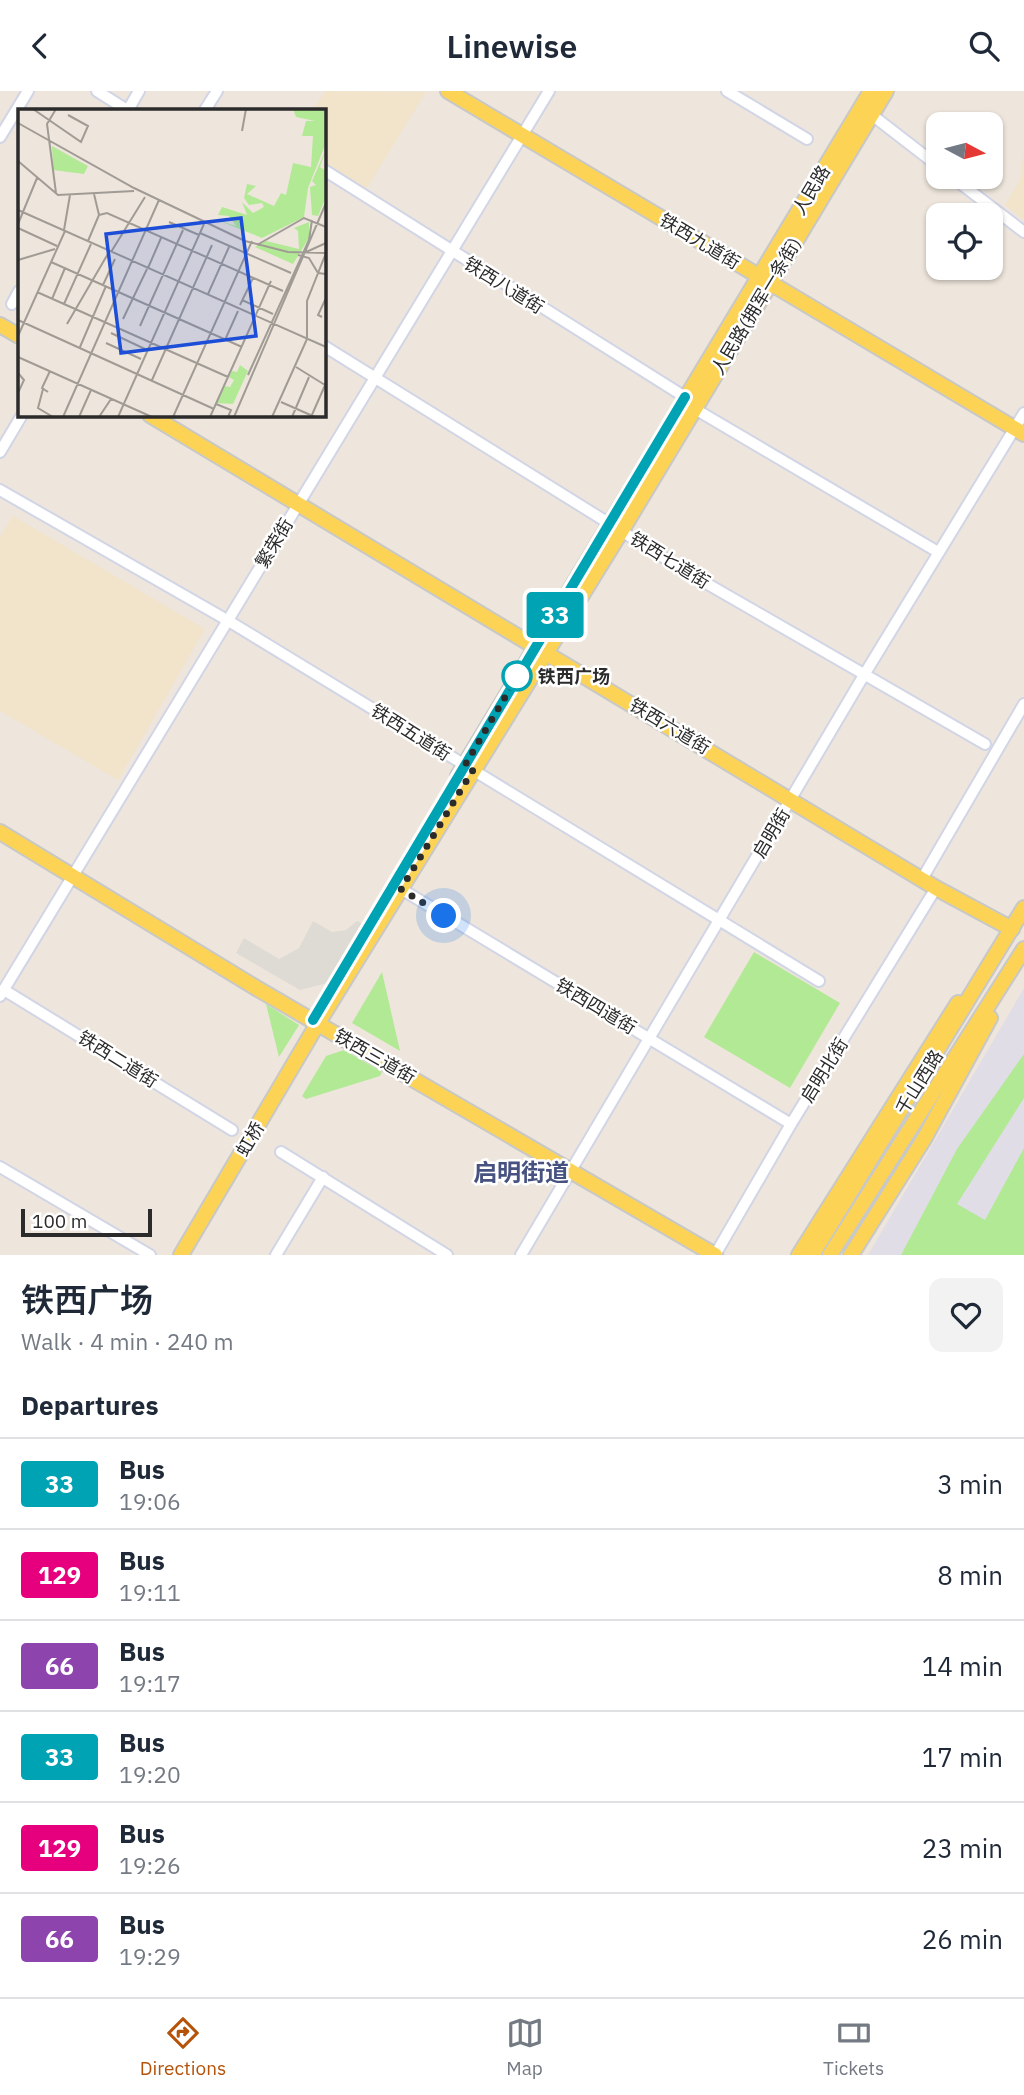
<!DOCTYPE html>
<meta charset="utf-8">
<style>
body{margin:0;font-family:"IBM Plex Sans","Noto Sans SC",sans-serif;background:#f2f2f3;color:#1f2937;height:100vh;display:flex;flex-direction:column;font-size:26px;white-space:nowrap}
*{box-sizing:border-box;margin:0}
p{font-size:23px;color:#747a83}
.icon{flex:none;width:38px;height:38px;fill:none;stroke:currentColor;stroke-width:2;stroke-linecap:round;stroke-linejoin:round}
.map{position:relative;height:1164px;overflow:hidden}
.details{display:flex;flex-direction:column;background:#fff;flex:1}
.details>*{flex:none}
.badge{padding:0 14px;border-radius:5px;font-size:24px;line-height:46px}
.needle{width:46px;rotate:97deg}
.controls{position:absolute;left:926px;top:21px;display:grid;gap:14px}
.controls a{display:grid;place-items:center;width:77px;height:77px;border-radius:14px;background:#fff;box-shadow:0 2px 5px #0004;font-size:35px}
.scale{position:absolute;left:21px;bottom:18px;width:131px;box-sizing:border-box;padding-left:7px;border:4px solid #2b2b2b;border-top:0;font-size:19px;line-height:24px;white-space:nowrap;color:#2b2b2b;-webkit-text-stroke:5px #fff;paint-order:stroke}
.you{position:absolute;width:35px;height:35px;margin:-18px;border:5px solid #fff;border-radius:50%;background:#1a73e8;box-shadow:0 0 0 10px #1a73e833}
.map>.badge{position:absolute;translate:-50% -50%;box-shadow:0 0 0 4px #fff}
h2{padding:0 21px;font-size:26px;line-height:63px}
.round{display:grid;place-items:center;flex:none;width:74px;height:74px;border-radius:14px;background:#f2f2f3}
.summary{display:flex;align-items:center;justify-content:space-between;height:119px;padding:0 21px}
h1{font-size:33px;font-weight:600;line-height:52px}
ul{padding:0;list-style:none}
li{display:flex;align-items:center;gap:21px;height:91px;padding:0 21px;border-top:2px solid #e0e1e3}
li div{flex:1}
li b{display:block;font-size:26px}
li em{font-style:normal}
li .badge{min-width:77px;font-weight:700;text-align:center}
header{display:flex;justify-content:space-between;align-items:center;height:91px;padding:0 21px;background:#fff;font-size:32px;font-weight:600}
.dock{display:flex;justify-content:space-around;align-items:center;height:98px;border-top:2px solid #e0e1e3;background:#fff;font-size:19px;color:#747a83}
.dock a{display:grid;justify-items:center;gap:4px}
.dock .current{color:#b45309}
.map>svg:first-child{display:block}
</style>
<header><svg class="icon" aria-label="back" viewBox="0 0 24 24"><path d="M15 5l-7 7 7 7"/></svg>Linewise<svg class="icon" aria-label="search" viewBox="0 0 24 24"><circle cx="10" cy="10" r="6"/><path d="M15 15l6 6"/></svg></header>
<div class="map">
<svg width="1024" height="1164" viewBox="0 0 1024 1164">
<rect width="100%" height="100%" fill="#eee6dc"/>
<path fill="#e0dde6" d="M 1024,897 L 1024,1164 L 868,1164 Z"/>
<g fill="#f1e4cb">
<path d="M 325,0 L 426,1 L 365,100 L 324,74 L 324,19 L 313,19 Z"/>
<path d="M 1024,61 L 1024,129 L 1005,114 L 1020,89 Z"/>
<path d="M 13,425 L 205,538 L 118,689 L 0,620 L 0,446 Z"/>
</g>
<g fill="#b2e995">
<path d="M 754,861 L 840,912 L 790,997 L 704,946 Z"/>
<path d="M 382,881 L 400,960 L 352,932 Z"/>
<path d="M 266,913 L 299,934 L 279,966 Z"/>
<path d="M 344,959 L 382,981 L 380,985 L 306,1008 L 302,1005 L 326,965 Z"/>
<path d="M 1024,963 L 1024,1007 L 957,1113 L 985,1129 L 1024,1057 L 1024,1164 L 901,1164 L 957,1058 Z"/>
</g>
<path fill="#dedad4" d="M 313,830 L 332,841 L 346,839 L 357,830 L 365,834 L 331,891 L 300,899 L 236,862 L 244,847 L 279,868 L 299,857 Z"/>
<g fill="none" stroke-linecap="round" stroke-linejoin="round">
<g stroke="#d1d5e5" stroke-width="14">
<g id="minor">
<path d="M 97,0 L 127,19"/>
<path d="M 727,0 L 807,48"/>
<path d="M 128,19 L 139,0"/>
<path d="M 205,19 L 217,0"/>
<path d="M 872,24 L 938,75"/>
<path d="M 0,46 L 28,0"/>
<path d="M 324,79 L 685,306"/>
<path d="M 952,86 L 1024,141"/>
<path d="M 12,213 L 19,200"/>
<path d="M 324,255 L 692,484 L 985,653"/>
<path d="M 695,318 L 938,461"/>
<path d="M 0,361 L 22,324"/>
<path d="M 0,399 L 227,529 L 819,890"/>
<path d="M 922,788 L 1024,613"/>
<path d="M 401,798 L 791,1033"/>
<path d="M 4,899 L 232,1039"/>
<path d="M 0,905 L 549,0"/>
<path d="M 281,1061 L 447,1164"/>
<path d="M 0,1076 L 150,1164"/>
<path d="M 276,1164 L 323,1086"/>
<path d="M 521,1164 L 864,584 L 1024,322"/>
<path d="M 715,1164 L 791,1033 L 936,797"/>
</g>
</g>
<g stroke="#c8c8c8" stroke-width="18">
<g id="major">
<path d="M 448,0 L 1024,343"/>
<path d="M 0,234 L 19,245"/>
<path d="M 150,324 L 936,797 L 1012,838"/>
<path d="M 458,685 L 871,0"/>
<path d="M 0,741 L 258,898 L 715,1164"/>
<path d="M 181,1164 L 318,932 L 622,439 L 886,0"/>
<path d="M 799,1164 L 958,912"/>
<path d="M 812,1164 L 1024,817"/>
<path d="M 830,1164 L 1024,858"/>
<path d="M 851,1164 L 924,1048 L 990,927"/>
</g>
</g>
<use href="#minor" stroke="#fff" stroke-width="10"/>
<use href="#major" stroke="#fcd354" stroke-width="14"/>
</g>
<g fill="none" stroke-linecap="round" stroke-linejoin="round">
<g stroke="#fff" stroke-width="16">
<path id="line" d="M 313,929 L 685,306"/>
</g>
<use href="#line" stroke="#00a3b4" stroke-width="10"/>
<path stroke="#2b2b2b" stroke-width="7" stroke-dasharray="0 12.6" d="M 444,825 L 401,798 L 473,679 L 465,674 L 521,579 L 517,585"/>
</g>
<circle fill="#fff" stroke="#00a3b4" stroke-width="3.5" cx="517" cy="585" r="14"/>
<g text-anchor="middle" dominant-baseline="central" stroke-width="5" stroke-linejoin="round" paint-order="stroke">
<g font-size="18" fill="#2b2b2b" stroke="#fff">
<text transform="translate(811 99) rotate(-59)">人民路</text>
<text transform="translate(700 150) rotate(31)">铁西九道街</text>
<text transform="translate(504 194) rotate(32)">铁西八道街</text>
<text transform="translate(756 215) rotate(-59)">人民路(拥军一条街)</text>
<text transform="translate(274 452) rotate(-59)">繁荣街</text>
<text transform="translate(670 469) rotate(32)">铁西七道街</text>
<text transform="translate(670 635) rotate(31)">铁西六道街</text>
<text transform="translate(411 641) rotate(32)">铁西五道街</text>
<text transform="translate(771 742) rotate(-59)">启明街</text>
<text transform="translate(596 915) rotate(31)">铁西四道街</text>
<text transform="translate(375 965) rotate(30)">铁西三道街</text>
<text transform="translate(118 968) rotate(32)">铁西二道街</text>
<text transform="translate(824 979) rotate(-58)">启明北街</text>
<text transform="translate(919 991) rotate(-58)">千山西路</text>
<text transform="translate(250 1048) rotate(-59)">虹桥</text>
</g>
<g font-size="18" font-weight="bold" fill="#2b2b2b" stroke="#fff" text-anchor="start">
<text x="538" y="585">铁西广场</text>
</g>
<g font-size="24" font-weight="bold" fill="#475280" stroke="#fff">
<text x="521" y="1081">启明街道</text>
</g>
</g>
<g transform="translate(18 18)">
<rect width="308" height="308" fill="#eee6dc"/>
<path d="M 275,0 L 308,0 L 308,34 L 290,79 L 286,108 L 244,129 L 199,111 L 218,117 L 211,107 L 200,106 L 204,98 L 229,106 L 224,93 L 235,104 L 246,98 L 244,94 L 231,96 L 226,89 L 229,75 L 238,77 L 229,85 L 256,97 L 263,84 L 268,86 L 275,54 L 293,58 L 295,27 L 284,27 L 288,12 L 297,12 L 278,8 ZM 34,37 L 70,57 L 66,65 L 35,61 ZM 308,40 L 302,58 L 308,62 L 308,88 L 300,107 L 294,106 L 292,78 L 298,76 L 294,72 ZM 291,113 L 291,129 L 275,155 L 237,138 L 248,132 L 281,140 L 280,122 L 276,119 ZM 222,256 L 230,262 L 215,295 L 199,294 L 207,277 L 212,278 L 216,271 L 211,268 L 214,262 L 219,263 Z" fill="#b2e995"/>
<path fill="none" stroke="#a09b95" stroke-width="2" d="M 15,0 L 63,33 L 70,17 L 50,6M 38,0 L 29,15 L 38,84M 0,14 L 116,79 L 227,132 L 270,143 L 308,144M 224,22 L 228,0M 0,52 L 40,86 L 116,82M 76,85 L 81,106M 0,101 L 308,238M 81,106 L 89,104 L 265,182M 151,113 L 181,126M 0,115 L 19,69M 0,119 L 39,137M 46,121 L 52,86M 182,124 L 273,164M 70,132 L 81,106M 239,136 L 286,109 L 308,118M 93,143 L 127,88M 286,144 L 308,134M 280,146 L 291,149 L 300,164 L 308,165M 0,151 L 37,140M 33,153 L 224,238M 130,159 L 143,129M 85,176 L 97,150M 19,183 L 210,268M 190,185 L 211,138M 34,190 L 47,159M 224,191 L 255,205M 46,195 L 73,135M 222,196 L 235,169M 304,208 L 300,206 L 308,189M 105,210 L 129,160M 0,211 L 196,300M 49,215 L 91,143M 122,217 L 165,121M 93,224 L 127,240M 0,227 L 47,122M 207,231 L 220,202M 88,234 L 123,250M 62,238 L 88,177M 0,248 L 134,308M 278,258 L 307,276M 0,264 L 6,271 L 0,284M 230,266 L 291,131 L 294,111M 134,271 L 194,136M 25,280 L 20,299 L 35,308M 30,283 L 24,279 L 32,262M 263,293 L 297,308M 198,295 L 213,301 L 210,308M 45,308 L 141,91M 61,308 L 73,281M 81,308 L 93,290M 100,308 L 186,115M 155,308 L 234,132M 192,308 L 253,172M 216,308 L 308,94M 254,308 L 289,230 L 289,192 L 308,144M 274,308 L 291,268M 293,308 L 308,274"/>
<path fill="#1d4ed8" fill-opacity="0.15" stroke="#1d4ed8" stroke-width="3.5" d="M 223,109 L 238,227 L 103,244 L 88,125 Z"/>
<rect width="308" height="308" fill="none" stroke="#2b2b2b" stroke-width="3.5"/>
</g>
</svg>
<div class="controls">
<a><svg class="needle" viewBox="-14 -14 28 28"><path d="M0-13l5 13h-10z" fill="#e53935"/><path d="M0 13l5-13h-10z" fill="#747a83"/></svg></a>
<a><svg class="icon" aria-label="locate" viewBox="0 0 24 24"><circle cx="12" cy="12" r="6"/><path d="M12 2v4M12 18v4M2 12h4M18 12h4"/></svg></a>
</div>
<div class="scale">100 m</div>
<div class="you" style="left:444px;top:825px"></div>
<b class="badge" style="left:555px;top:524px;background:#00a3b4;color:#fff">33</b>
</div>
<section class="details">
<div class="summary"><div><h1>铁西广场</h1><p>Walk · 4 min · 240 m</p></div><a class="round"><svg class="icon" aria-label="heart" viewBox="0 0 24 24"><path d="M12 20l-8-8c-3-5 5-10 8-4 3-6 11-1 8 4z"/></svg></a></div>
<h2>Departures</h2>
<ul>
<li><span class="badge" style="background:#00a3b4;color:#fff">33</span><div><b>Bus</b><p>19:06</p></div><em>3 min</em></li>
<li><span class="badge" style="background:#e6007e;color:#fff">129</span><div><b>Bus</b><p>19:11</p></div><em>8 min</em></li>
<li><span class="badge" style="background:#8e44ad;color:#fff">66</span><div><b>Bus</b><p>19:17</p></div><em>14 min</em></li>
<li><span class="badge" style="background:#00a3b4;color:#fff">33</span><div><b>Bus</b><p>19:20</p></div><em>17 min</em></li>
<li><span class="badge" style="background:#e6007e;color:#fff">129</span><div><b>Bus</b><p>19:26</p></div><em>23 min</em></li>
<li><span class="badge" style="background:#8e44ad;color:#fff">66</span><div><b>Bus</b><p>19:29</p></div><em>26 min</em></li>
</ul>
</section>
<nav class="dock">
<a class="current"><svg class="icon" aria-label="directions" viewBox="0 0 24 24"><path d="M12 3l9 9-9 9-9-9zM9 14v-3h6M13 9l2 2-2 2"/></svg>Directions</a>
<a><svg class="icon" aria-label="map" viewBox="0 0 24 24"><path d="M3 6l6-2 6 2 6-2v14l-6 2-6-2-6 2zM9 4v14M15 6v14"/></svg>Map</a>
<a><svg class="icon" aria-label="tickets" viewBox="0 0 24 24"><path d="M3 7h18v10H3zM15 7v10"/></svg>Tickets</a>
</nav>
